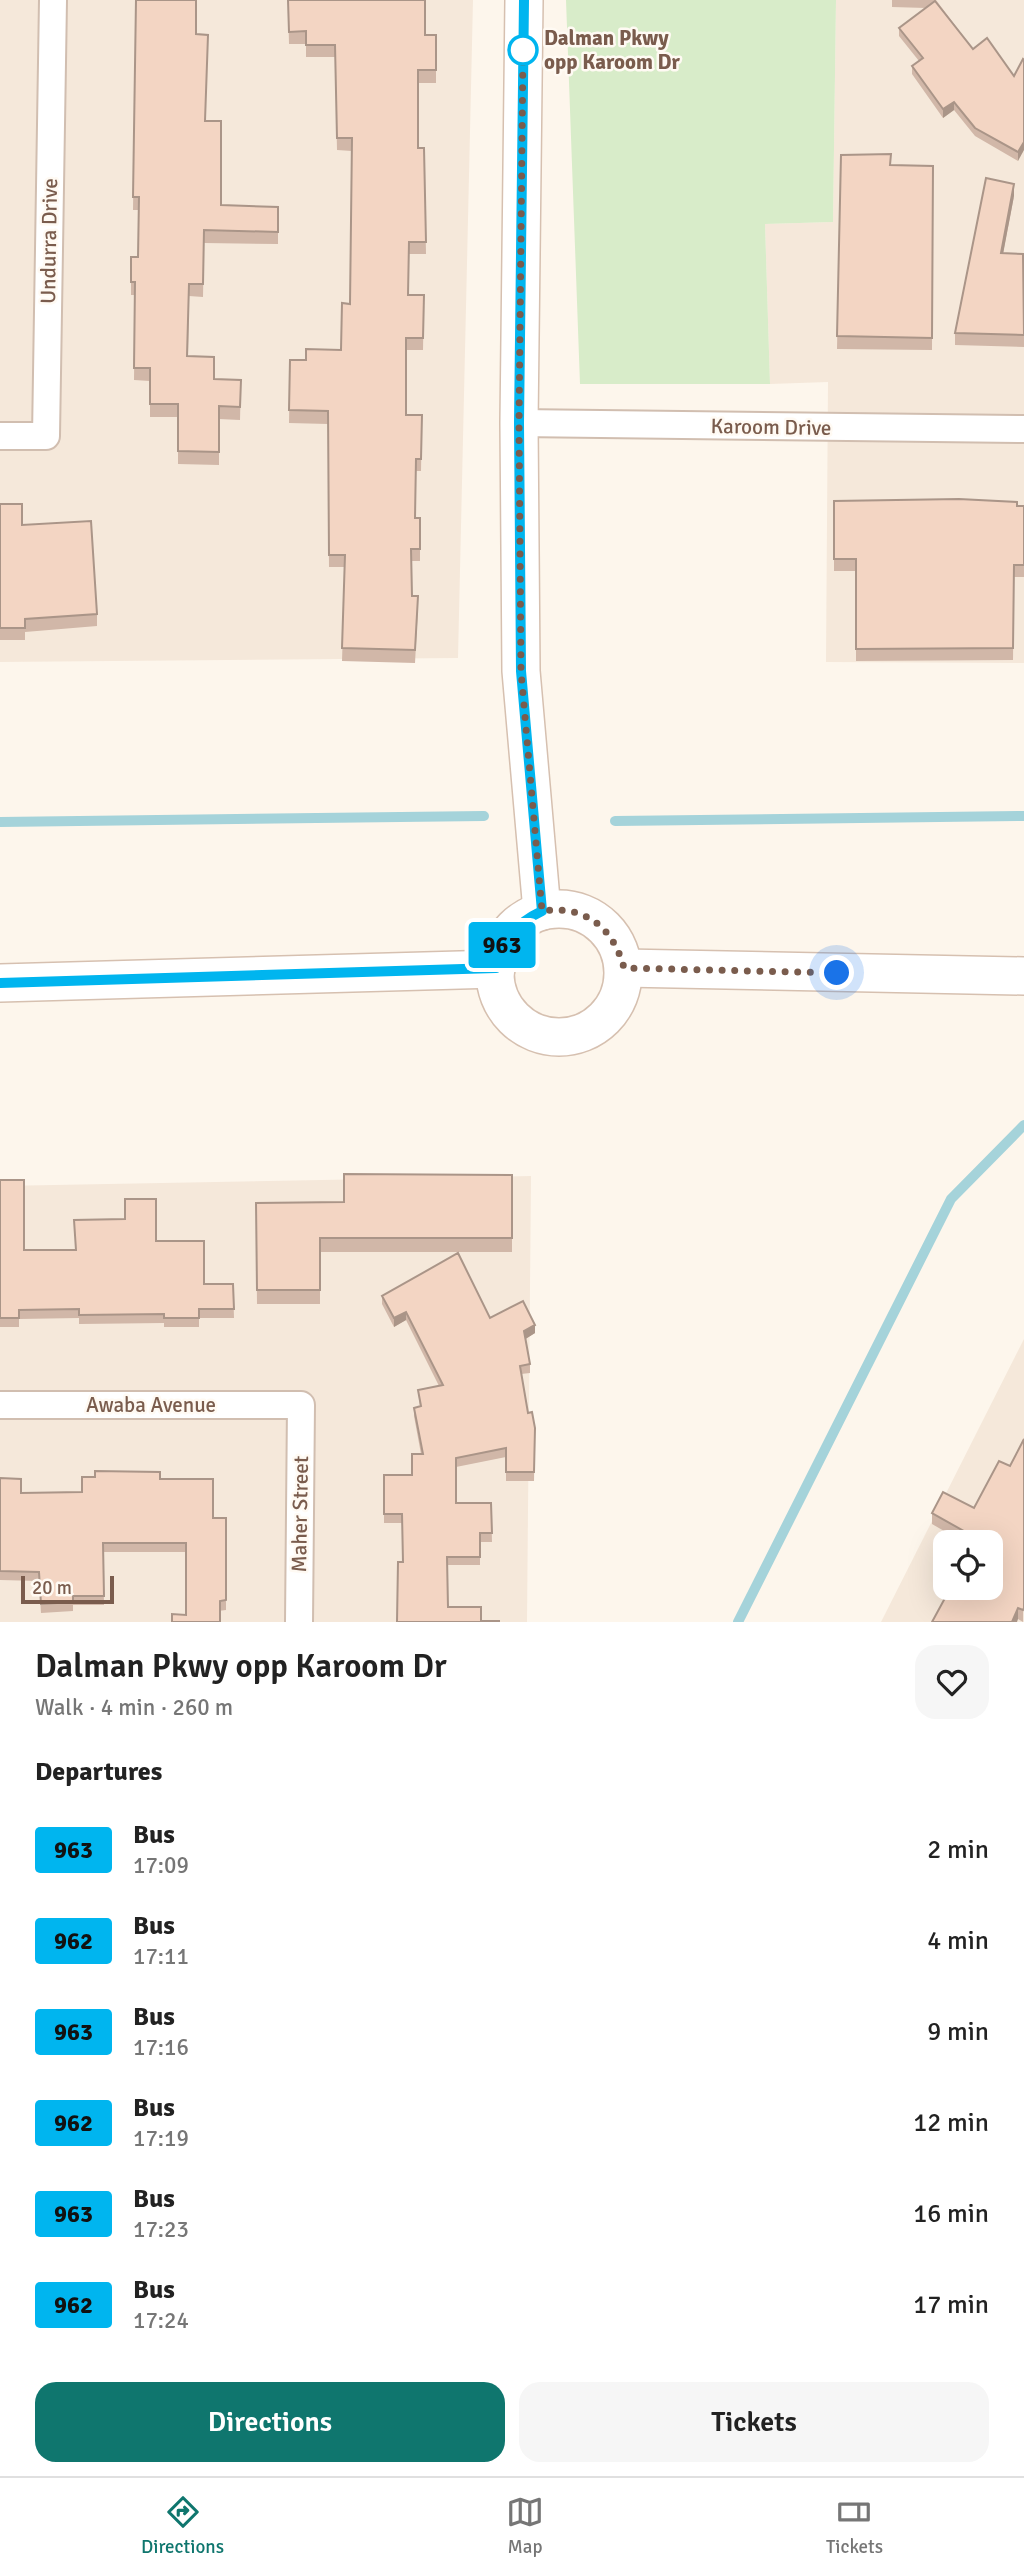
<!DOCTYPE html>
<meta charset="utf-8">
<style>
body{margin:0;font-family:Signika,sans-serif;background:#f6f6f6;color:#222;height:100vh;display:flex;flex-direction:column;font-size:26px;white-space:nowrap}
*{box-sizing:border-box;margin:0}
p{font-size:23px;color:#767676}
.icon{flex:none;width:38px;height:38px;fill:none;stroke:currentColor;stroke-width:2;stroke-linecap:round;stroke-linejoin:round}
.map{position:relative;height:1622px;overflow:hidden}
.panel{display:flex;flex-direction:column;background:#fff;flex:1}
.panel>*{flex:none}
.badge{padding:0 14px;border-radius:5px;font-size:24px;line-height:46px}
.tools{position:absolute;left:933px;top:1530px;display:grid;gap:14px}
.tools a{display:grid;place-items:center;width:70px;height:70px;border-radius:14px;background:#fff;box-shadow:0 7px 28px #0002;font-size:35px}
.scale{position:absolute;left:21px;bottom:18px;width:93px;box-sizing:border-box;padding-left:7px;border:4px solid #7a5c4d;border-top:0;font-size:19px;line-height:24px;white-space:nowrap;color:#7a5c4d;-webkit-text-stroke:5px #fffaf3;paint-order:stroke}
.you{position:absolute;width:35px;height:35px;margin:-18px;border:5px solid #fff;border-radius:50%;background:#1a73e8;box-shadow:0 0 0 10px #1a73e833}
.map>.badge{position:absolute;translate:-50% -50%;box-shadow:0 0 0 4px #fff}
h2{padding:0 35px;font-size:26px;line-height:63px}
.round{display:grid;place-items:center;flex:none;width:74px;height:74px;border-radius:21px;background:#f6f6f6}
.summary{display:flex;align-items:center;justify-content:space-between;height:119px;padding:0 35px}
h1{font-size:33px;font-weight:600;line-height:52px}
.action{display:flex;gap:14px;margin-top:auto;padding:14px 35px}
.action a{flex:1;height:80px;border-radius:21px;background:#0f766e;color:#fff;font-size:28px;font-weight:600;line-height:80px;text-align:center}
.action a+a{background:#f6f6f6;color:#222}
ul{padding:0;list-style:none}
li{display:flex;align-items:center;gap:21px;height:91px;padding:0 35px}
li div{flex:1}
li b{display:block;font-size:26px}
li em{font-style:normal}
li .badge{min-width:77px;font-weight:700;text-align:center}
.tab-bar{display:flex;justify-content:space-around;align-items:center;height:98px;border-top:2px solid #e0e0e0;background:#fff;font-size:19px;color:#767676}
.tab-bar a{display:grid;justify-items:center;gap:4px}
.tab-bar .selected{color:#0f766e}
.map>svg:first-child{display:block}
</style>
<div class="map">
<svg width="1024" height="1622" viewBox="0 0 1024 1622">
<rect width="100%" height="100%" fill="#fdf6ec"/>
<g fill="#f5e8da" fill-rule="evenodd">
<path d="M 0,0 L 473,0 L 458,658 L 0,662 Z"/>
<path d="M 836,0 L 1024,0 L 1024,663 L 826,662 L 828,382 L 770,384 L 765,224 L 833,222 Z"/>
<path d="M 531,1176 L 527,1622 L 0,1622 L 0,1186 Z"/>
<path d="M 1024,1339 L 1024,1622 L 881,1622 ZM 945,1542 L 990,1542 L 990,1587 L 945,1587 Z"/>
</g>
<path fill="#d8ecc9" d="M 566,0 L 836,0 L 833,222 L 765,224 L 770,384 L 580,384 Z"/>
<g fill="none" stroke-linecap="round" stroke-linejoin="round">
<g stroke="#a5d3da" stroke-width="10">
<path d="M 615,821 L 1024,816"/>
<path d="M 0,822 L 484,816"/>
<path d="M 738,1622 L 951,1199 L 1024,1125"/>
</g>
<g stroke="#d1beb0" stroke-width="30">
<g id="street">
<path d="M 519,423 L 1024,429"/>
<path d="M 0,436 L 46,436 L 53,0"/>
<path d="M 0,1405 L 301,1405 L 299,1622"/>
</g>
</g>
<g stroke="#d6c0b0" stroke-width="40">
<g id="secondary">
<path d="M 524,0 L 519,423 L 521,671 L 542,911"/>
<circle cx="559" cy="973" r="64"/>
<path d="M 624,968 L 1024,976"/>
<path d="M 0,983 L 496,969"/>
</g>
</g>
<use href="#street" stroke="#fff" stroke-width="26"/>
<use href="#secondary" stroke="#fff" stroke-width="37"/>
</g>
<g fill="#d1b7a8">
<path d="M 136,0 L 196,34 L 205,121 L 221,205 L 278,207 L 278,244 L 204,243 L 203,297 L 189,296 L 188,356 L 214,379 L 241,380 L 240,420 L 219,419 L 219,465 L 178,464 L 178,417 L 150,417 L 150,381 L 134,380 L 135,295 L 131,295 L 131,257 L 138,257 L 139,210 L 133,210 Z"/>
<path d="M 288,0 L 425,35 L 436,35 L 436,83 L 418,83 L 418,148 L 424,148 L 426,254 L 409,254 L 409,295 L 424,295 L 423,350 L 406,350 L 406,415 L 422,415 L 421,471 L 416,471 L 416,518 L 420,518 L 420,561 L 411,561 L 412,596 L 418,608 L 415,663 L 342,661 L 345,567 L 329,567 L 328,424 L 289,423 L 290,360 L 306,360 L 341,350 L 350,304 L 352,151 L 337,150 L 335,57 L 306,57 L 306,44 L 289,44 Z"/>
<path d="M 892,0 L 936,0 L 973,49 L 1014,76 L 1023,59 L 1018,161 L 975,136 L 954,110 L 943,118 L 912,74 L 912,66 L 919,61 L 899,36 L 899,28 L 926,8 L 892,7 Z"/>
<path d="M 841,155 L 891,165 L 933,166 L 932,350 L 837,349 Z"/>
<path d="M 1014,196 L 1003,253 L 1023,277 L 1024,277 L 1024,347 L 955,345 L 955,333 Z"/>
<path d="M 834,501 L 1024,506 L 1024,577 L 1014,577 L 1013,660 L 856,661 L 856,571 L 834,571 Z"/>
<path d="M 0,504 L 22,525 L 97,614 L 97,626 L 25,632 L 25,640 L 0,640 Z"/>
<path d="M 512,1175 L 512,1252 L 320,1252 L 320,1304 L 257,1304 L 256,1203 L 344,1202 Z"/>
<path d="M 0,1180 L 24,1250 L 75,1250 L 156,1241 L 204,1284 L 233,1284 L 234,1318 L 199,1318 L 199,1327 L 164,1327 L 164,1323 L 79,1324 L 79,1318 L 19,1319 L 19,1327 L 0,1327 Z"/>
<path d="M 382,1296 L 490,1318 L 535,1333 L 525,1339 L 530,1364 L 530,1373 L 521,1374 L 528,1413 L 535,1428 L 534,1481 L 506,1481 L 506,1457 L 456,1467 L 456,1503 L 491,1503 L 492,1542 L 480,1542 L 480,1565 L 447,1565 L 397,1622 L 403,1562 L 402,1523 L 384,1523 L 384,1475 L 412,1475 L 421,1454 L 414,1416 L 414,1408 L 420,1407 L 418,1390 L 439,1386 L 406,1320 L 394,1327 L 382,1304 Z"/>
<path d="M 1024,1439 L 1023,1622 L 1018,1619 L 990,1542 L 963,1542 L 932,1524 L 932,1513 L 974,1508 L 1010,1466 Z"/>
<path d="M 0,1478 L 21,1493 L 82,1492 L 160,1479 L 213,1518 L 226,1518 L 226,1610 L 186,1615 L 186,1552 L 103,1552 L 104,1605 L 73,1605 L 73,1611 L 41,1613 L 39,1581 L 0,1580 Z"/>
</g>
<g fill="#aa9588">
<path d="M 954,102 L 954,110 L 943,118 L 943,109 Z"/>
<path d="M 1024,142 L 1024,150 L 1018,161 L 1018,152 Z"/>
<path d="M 1014,184 L 1014,196 L 1001,265 L 1001,253 Z"/>
<path d="M 406,1312 L 406,1320 L 394,1327 L 394,1318 Z"/>
<path d="M 535,1325 L 535,1333 L 524,1340 L 524,1331 Z"/>
<path d="M 1018,1608 L 1018,1619 L 1017,1622 L 1012,1622 Z"/>
</g>
<g fill="#f3d5c3" stroke="#aa9588" stroke-width="2">
<path d="M 136,0 L 196,0 L 196,34 L 208,35 L 205,121 L 221,121 L 221,205 L 278,207 L 278,232 L 204,230 L 203,284 L 189,284 L 187,356 L 214,357 L 214,379 L 241,380 L 240,407 L 219,406 L 219,452 L 178,451 L 178,404 L 150,404 L 150,368 L 134,368 L 135,282 L 131,282 L 131,257 L 138,257 L 139,197 L 133,197 Z"/>
<path d="M 288,0 L 425,0 L 425,35 L 436,35 L 436,70 L 418,70 L 418,148 L 424,148 L 426,242 L 409,242 L 408,295 L 424,295 L 423,338 L 406,338 L 406,415 L 422,415 L 421,459 L 416,459 L 415,518 L 420,518 L 420,549 L 411,549 L 412,596 L 418,596 L 415,650 L 342,648 L 345,555 L 329,555 L 328,411 L 289,410 L 290,360 L 306,360 L 306,349 L 341,350 L 342,303 L 350,304 L 352,138 L 337,138 L 335,45 L 306,45 L 306,31 L 289,32 Z"/>
<path d="M 935,1 L 973,49 L 987,38 L 1014,76 L 1023,59 L 1024,60 L 1024,142 L 1018,152 L 975,128 L 954,102 L 943,109 L 912,66 L 923,58 L 899,28 Z"/>
<path d="M 891,154 L 890,165 L 933,166 L 932,338 L 837,336 L 841,155 Z"/>
<path d="M 986,178 L 1014,184 L 1001,253 L 1023,254 L 1024,335 L 955,333 Z"/>
<path d="M 959,499 L 1017,502 L 1017,506 L 1024,506 L 1024,565 L 1014,565 L 1013,648 L 856,649 L 856,559 L 834,559 L 834,501 Z"/>
<path d="M 0,504 L 22,504 L 22,525 L 91,521 L 97,614 L 25,619 L 25,628 L 0,628 Z"/>
<path d="M 344,1174 L 512,1175 L 512,1238 L 320,1238 L 320,1290 L 257,1290 L 256,1203 L 344,1202 Z"/>
<path d="M 0,1180 L 24,1180 L 24,1250 L 76,1250 L 74,1220 L 125,1219 L 125,1199 L 156,1199 L 156,1241 L 204,1241 L 204,1284 L 233,1284 L 234,1309 L 199,1309 L 199,1318 L 164,1318 L 164,1314 L 79,1315 L 79,1309 L 19,1310 L 19,1318 L 0,1318 Z"/>
<path d="M 458,1253 L 490,1318 L 523,1301 L 535,1325 L 524,1331 L 530,1364 L 520,1366 L 528,1413 L 532,1412 L 535,1428 L 534,1472 L 506,1472 L 506,1448 L 456,1458 L 456,1503 L 491,1503 L 492,1533 L 480,1533 L 480,1557 L 447,1557 L 448,1607 L 481,1607 L 481,1621 L 499,1621 L 499,1622 L 397,1622 L 398,1562 L 403,1562 L 402,1514 L 384,1514 L 384,1475 L 412,1475 L 412,1454 L 423,1454 L 414,1408 L 421,1406 L 418,1390 L 443,1385 L 406,1312 L 394,1318 L 382,1296 Z"/>
<path d="M 1024,1439 L 1024,1608 L 1023,1610 L 1018,1608 L 1012,1622 L 932,1622 L 951,1587 L 990,1587 L 990,1542 L 974,1542 L 976,1538 L 932,1513 L 943,1492 L 974,1508 L 999,1461 L 1010,1466 Z"/>
<path d="M 95,1471 L 160,1472 L 160,1479 L 213,1479 L 213,1518 L 226,1518 L 226,1600 L 220,1601 L 220,1622 L 172,1622 L 172,1614 L 186,1615 L 186,1543 L 103,1543 L 104,1596 L 73,1596 L 73,1602 L 41,1604 L 39,1572 L 0,1571 L 0,1478 L 21,1479 L 21,1493 L 82,1492 L 82,1477 L 95,1477 Z"/>
</g>
<g fill="none" stroke-linecap="round" stroke-linejoin="round">
<g stroke="#fff" stroke-width="16">
<path id="line" d="M 0,983 L 496,968 C 502,940 515,924 542,911 L 521,671 L 519,423 L 524,0"/>
</g>
<use href="#line" stroke="#00b5ef" stroke-width="10"/>
<path stroke="#7a5c4d" stroke-width="7" stroke-dasharray="0 12.6" d="M 523,50 L 519,423 L 521,671 L 542,911 C 585,905 613,927 624,968 L 837,973"/>
</g>
<circle fill="#fff" stroke="#00b5ef" stroke-width="3.5" cx="523" cy="50" r="14"/>
<g text-anchor="middle" dominant-baseline="central" stroke-width="5" stroke-linejoin="round" paint-order="stroke">
<g font-size="21" font-weight="bold" fill="#7a5c4d" stroke="#fffaf3" text-anchor="start">
<text x="544" y="38">Dalman Pkwy<tspan x="544" dy="24">opp Karoom Dr</tspan></text>
</g>
<g font-size="21" fill="#7a5c4d" stroke="#fffaf3">
<text transform="translate(49 241) rotate(-89)">Undurra Drive</text>
<text transform="translate(771 427) rotate(1)">Karoom Drive</text>
<text x="151" y="1405">Awaba Avenue</text>
<text transform="translate(300 1514) rotate(-89)">Maher Street</text>
</g>
</g>
</svg>
<div class="tools">
<a><svg class="icon" aria-label="locate" viewBox="0 0 24 24"><circle cx="12" cy="12" r="6"/><path d="M12 2v4M12 18v4M2 12h4M18 12h4"/></svg></a>
</div>
<div class="scale">20 m</div>
<div class="you" style="left:837px;top:973px"></div>
<b class="badge" style="left:502px;top:945px;background:#00b5ef;color:#111">963</b>
</div>
<section class="panel">
<div class="summary"><div><h1>Dalman Pkwy opp Karoom Dr</h1><p>Walk · 4 min · 260 m</p></div><a class="round"><svg class="icon" aria-label="heart" viewBox="0 0 24 24"><path d="M12 20l-8-8c-3-5 5-10 8-4 3-6 11-1 8 4z"/></svg></a></div>
<h2>Departures</h2>
<ul>
<li><span class="badge" style="background:#00b5ef;color:#111">963</span><div><b>Bus</b><p>17:09</p></div><em>2 min</em></li>
<li><span class="badge" style="background:#00b5ef;color:#111">962</span><div><b>Bus</b><p>17:11</p></div><em>4 min</em></li>
<li><span class="badge" style="background:#00b5ef;color:#111">963</span><div><b>Bus</b><p>17:16</p></div><em>9 min</em></li>
<li><span class="badge" style="background:#00b5ef;color:#111">962</span><div><b>Bus</b><p>17:19</p></div><em>12 min</em></li>
<li><span class="badge" style="background:#00b5ef;color:#111">963</span><div><b>Bus</b><p>17:23</p></div><em>16 min</em></li>
<li><span class="badge" style="background:#00b5ef;color:#111">962</span><div><b>Bus</b><p>17:24</p></div><em>17 min</em></li>
</ul>
<div class="action"><a>Directions</a><a>Tickets</a></div>
</section>
<nav class="tab-bar">
<a class="selected"><svg class="icon" aria-label="directions" viewBox="0 0 24 24"><path d="M12 3l9 9-9 9-9-9zM9 14v-3h6M13 9l2 2-2 2"/></svg>Directions</a>
<a><svg class="icon" aria-label="map" viewBox="0 0 24 24"><path d="M3 6l6-2 6 2 6-2v14l-6 2-6-2-6 2zM9 4v14M15 6v14"/></svg>Map</a>
<a><svg class="icon" aria-label="tickets" viewBox="0 0 24 24"><path d="M3 7h18v10H3zM15 7v10"/></svg>Tickets</a>
</nav>
